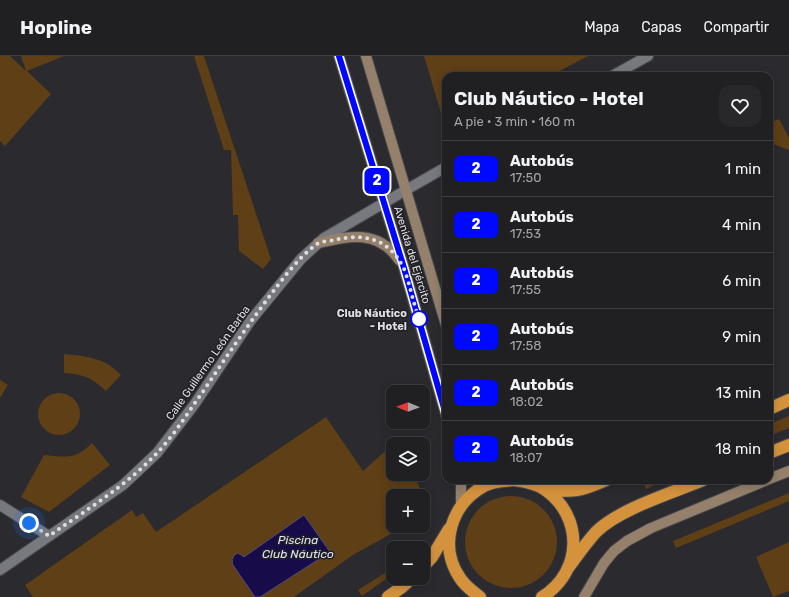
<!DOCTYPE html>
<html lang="es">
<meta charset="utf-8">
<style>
body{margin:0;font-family:Rubik,sans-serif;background:#28282b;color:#f1f3f6;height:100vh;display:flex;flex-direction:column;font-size:15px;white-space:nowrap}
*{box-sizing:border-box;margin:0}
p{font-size:13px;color:#a2a3a6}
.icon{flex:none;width:22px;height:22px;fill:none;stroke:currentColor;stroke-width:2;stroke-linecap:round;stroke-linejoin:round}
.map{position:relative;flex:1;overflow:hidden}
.drawer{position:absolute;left:442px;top:16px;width:331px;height:412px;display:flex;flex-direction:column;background:#202023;border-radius:12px;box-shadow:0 2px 10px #0003,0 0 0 1px #3d3e41}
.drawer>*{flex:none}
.badge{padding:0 8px;border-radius:6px;font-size:14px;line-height:26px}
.needle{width:26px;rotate:271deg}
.buttons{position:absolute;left:386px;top:329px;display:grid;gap:8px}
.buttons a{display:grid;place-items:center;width:44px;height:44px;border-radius:8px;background:#202023;box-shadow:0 2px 10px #0003,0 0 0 1px #3d3e41;font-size:20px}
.you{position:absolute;width:20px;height:20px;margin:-10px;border:3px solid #fff;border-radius:50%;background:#1a73e8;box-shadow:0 0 0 6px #1a73e833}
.map>.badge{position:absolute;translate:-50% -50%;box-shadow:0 0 0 2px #fff}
.round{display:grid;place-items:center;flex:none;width:42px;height:42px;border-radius:12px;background:#28282b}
.headline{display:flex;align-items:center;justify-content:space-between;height:68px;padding:0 12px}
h1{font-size:19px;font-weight:700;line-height:30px}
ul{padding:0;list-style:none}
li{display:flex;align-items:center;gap:12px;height:56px;padding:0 12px;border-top:1px solid #3d3e41}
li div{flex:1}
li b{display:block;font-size:15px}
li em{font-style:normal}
li .badge{min-width:44px;font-weight:700;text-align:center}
header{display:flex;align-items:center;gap:24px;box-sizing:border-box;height:56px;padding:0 20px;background:#202023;border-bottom:1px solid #3d3e41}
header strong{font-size:19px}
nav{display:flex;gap:22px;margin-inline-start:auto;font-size:14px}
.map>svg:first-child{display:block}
</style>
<header>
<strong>Hopline</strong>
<nav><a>Mapa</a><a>Capas</a><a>Compartir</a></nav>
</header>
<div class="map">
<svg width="789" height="541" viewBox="0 0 789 541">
<rect width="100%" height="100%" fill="#2a2a2f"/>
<g fill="#5f3f15">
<path d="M 0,0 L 10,0 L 26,15 L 21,0 L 64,0 L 27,15 L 51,38 L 5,90 L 0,85 Z"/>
<path d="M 194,0 L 204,0 L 271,203 L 263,213 L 239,195 L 238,159 L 233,159 L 231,94 L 224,94 Z"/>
<path d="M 424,0 L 588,0 L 550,20 L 446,20 L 446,74 Z"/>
<path d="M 779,63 L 789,82 L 789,94 L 770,87 L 772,66 Z"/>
<path d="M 64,298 C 86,300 106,302 121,319 L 106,335 C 92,322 83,318 64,317 Z"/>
<path d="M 0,324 L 8,329 L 4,335 L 1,341 L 0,340 Z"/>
<circle cx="59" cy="358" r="21"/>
<path d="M 789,360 L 789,372 L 769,380 L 769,368 Z"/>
<path d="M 326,361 L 363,415 L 393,388 L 393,418 L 415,418 L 422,440 L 393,440 L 393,470 L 405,470 L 353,499 L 294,541 L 33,541 L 25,529 L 132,454 L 136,461 L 143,457 L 156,476 Z"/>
<path d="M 92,387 L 110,409 L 49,456 L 21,441 L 44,399 C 66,401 75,404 92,387 Z"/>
<path d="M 642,424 L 665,424 L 646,433 Z"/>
<path d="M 789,437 L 789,445 L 676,492 L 673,485 Z"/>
<circle cx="511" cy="486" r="46"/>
<path d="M 789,486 L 789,535 L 773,541 L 756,501 Z"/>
<path d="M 393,512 L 393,518 L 362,540 L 358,534 Z"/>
</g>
<path fill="#170c49" stroke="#534b77" d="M 304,459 L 330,496 L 260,541 L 255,541 L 233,509 C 231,504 233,499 238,497 L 244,501 Z"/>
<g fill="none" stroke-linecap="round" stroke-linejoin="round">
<g stroke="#47484c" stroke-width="12">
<g id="street">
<path d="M 612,20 L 648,0"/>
<path d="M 0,449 L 49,480"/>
<path d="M 0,514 L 123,429 L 157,397 L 194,349 L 251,264 L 301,203 L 324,182 L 406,134 L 446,111"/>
</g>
</g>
<g stroke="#47484c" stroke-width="12">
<g id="secondary">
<path d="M 339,0 L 404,212 L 446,359"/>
<path d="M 366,0 L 446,269"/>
<path d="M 318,187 C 349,180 378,173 399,204"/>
<path d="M 769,423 L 789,415"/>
<path d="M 461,450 L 461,424"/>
<path d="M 584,541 L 604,507 L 614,495 L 627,485 L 651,472 L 767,424"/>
</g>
</g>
<g stroke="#47484c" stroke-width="14">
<g id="highway">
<path d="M 769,353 L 789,344"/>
<path d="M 769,397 L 789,389"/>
<path d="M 515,424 C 525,426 535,427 544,433 C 584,460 583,516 542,541"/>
<path d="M 545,433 C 573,437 581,435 606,424"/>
<path d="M 423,511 L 432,501 L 449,473"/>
<path d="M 568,512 C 577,500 586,487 596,476 C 619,453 672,437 703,424"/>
<path d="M 388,541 L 402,531 L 412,522"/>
<path d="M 480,541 C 472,535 465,530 460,522 C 438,490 451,448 484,430 C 493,425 504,425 514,424"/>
</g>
</g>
<use href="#street" stroke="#78797f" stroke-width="10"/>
<use href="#secondary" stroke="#94806b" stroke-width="10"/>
<use href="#highway" stroke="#d4923d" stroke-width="12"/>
</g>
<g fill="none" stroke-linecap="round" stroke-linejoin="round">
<g stroke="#fff" stroke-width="9">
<path id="line" d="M 339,0 L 404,212 L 446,359"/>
</g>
<use href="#line" stroke="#0008ff" stroke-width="6"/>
<path stroke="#dfdfe3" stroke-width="4" stroke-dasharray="0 7.2" d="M 29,467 L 49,480 C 86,454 126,430 157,397 C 175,378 189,355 204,334 C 226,301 248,269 272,237 C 285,220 299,201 317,188 C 321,185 329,185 334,184 C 364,177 388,182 403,211 C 406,216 407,223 409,228 C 412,240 415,251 419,263"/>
</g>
<circle fill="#fff" stroke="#0008ff" stroke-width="2" cx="419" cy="263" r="8"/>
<g text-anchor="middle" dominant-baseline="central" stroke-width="3" stroke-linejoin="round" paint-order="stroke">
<g font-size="11" fill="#dfdfe3" stroke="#202025">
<text transform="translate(412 199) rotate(73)">Avenida del Ejército</text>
<text transform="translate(208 307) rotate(-55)">Calle Guillermo León Barba</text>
</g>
<g font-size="11" font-weight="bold" fill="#dfdfe3" stroke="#202025" text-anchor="end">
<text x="407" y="257">Club Náutico<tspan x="407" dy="13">- Hotel</tspan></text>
</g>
<g font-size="12" font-style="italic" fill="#e1e3f7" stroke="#202025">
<text x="298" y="484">Piscina<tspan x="298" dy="14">Club Náutico</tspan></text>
</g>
</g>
</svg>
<div class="buttons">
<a><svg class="needle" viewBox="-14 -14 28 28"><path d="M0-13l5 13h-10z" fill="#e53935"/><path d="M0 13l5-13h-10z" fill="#a2a3a6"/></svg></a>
<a><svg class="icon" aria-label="layers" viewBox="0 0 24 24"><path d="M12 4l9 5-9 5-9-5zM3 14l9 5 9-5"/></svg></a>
<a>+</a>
<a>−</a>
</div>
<div class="you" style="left:29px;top:467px"></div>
<b class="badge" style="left:377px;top:125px;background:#0008ff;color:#fff">2</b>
<section class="drawer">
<div class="headline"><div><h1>Club Náutico - Hotel</h1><p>A pie · 3 min · 160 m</p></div><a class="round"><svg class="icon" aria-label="heart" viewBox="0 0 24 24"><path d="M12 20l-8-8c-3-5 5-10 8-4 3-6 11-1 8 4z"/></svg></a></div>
<ul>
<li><span class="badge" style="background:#0008ff;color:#fff">2</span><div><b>Autobús</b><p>17:50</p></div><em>1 min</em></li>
<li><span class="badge" style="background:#0008ff;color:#fff">2</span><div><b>Autobús</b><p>17:53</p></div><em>4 min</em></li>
<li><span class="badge" style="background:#0008ff;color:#fff">2</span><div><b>Autobús</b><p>17:55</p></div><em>6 min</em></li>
<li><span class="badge" style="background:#0008ff;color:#fff">2</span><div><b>Autobús</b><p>17:58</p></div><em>9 min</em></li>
<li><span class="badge" style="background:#0008ff;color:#fff">2</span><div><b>Autobús</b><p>18:02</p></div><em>13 min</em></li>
<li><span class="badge" style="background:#0008ff;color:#fff">2</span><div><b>Autobús</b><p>18:07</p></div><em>18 min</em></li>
</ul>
</section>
</div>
